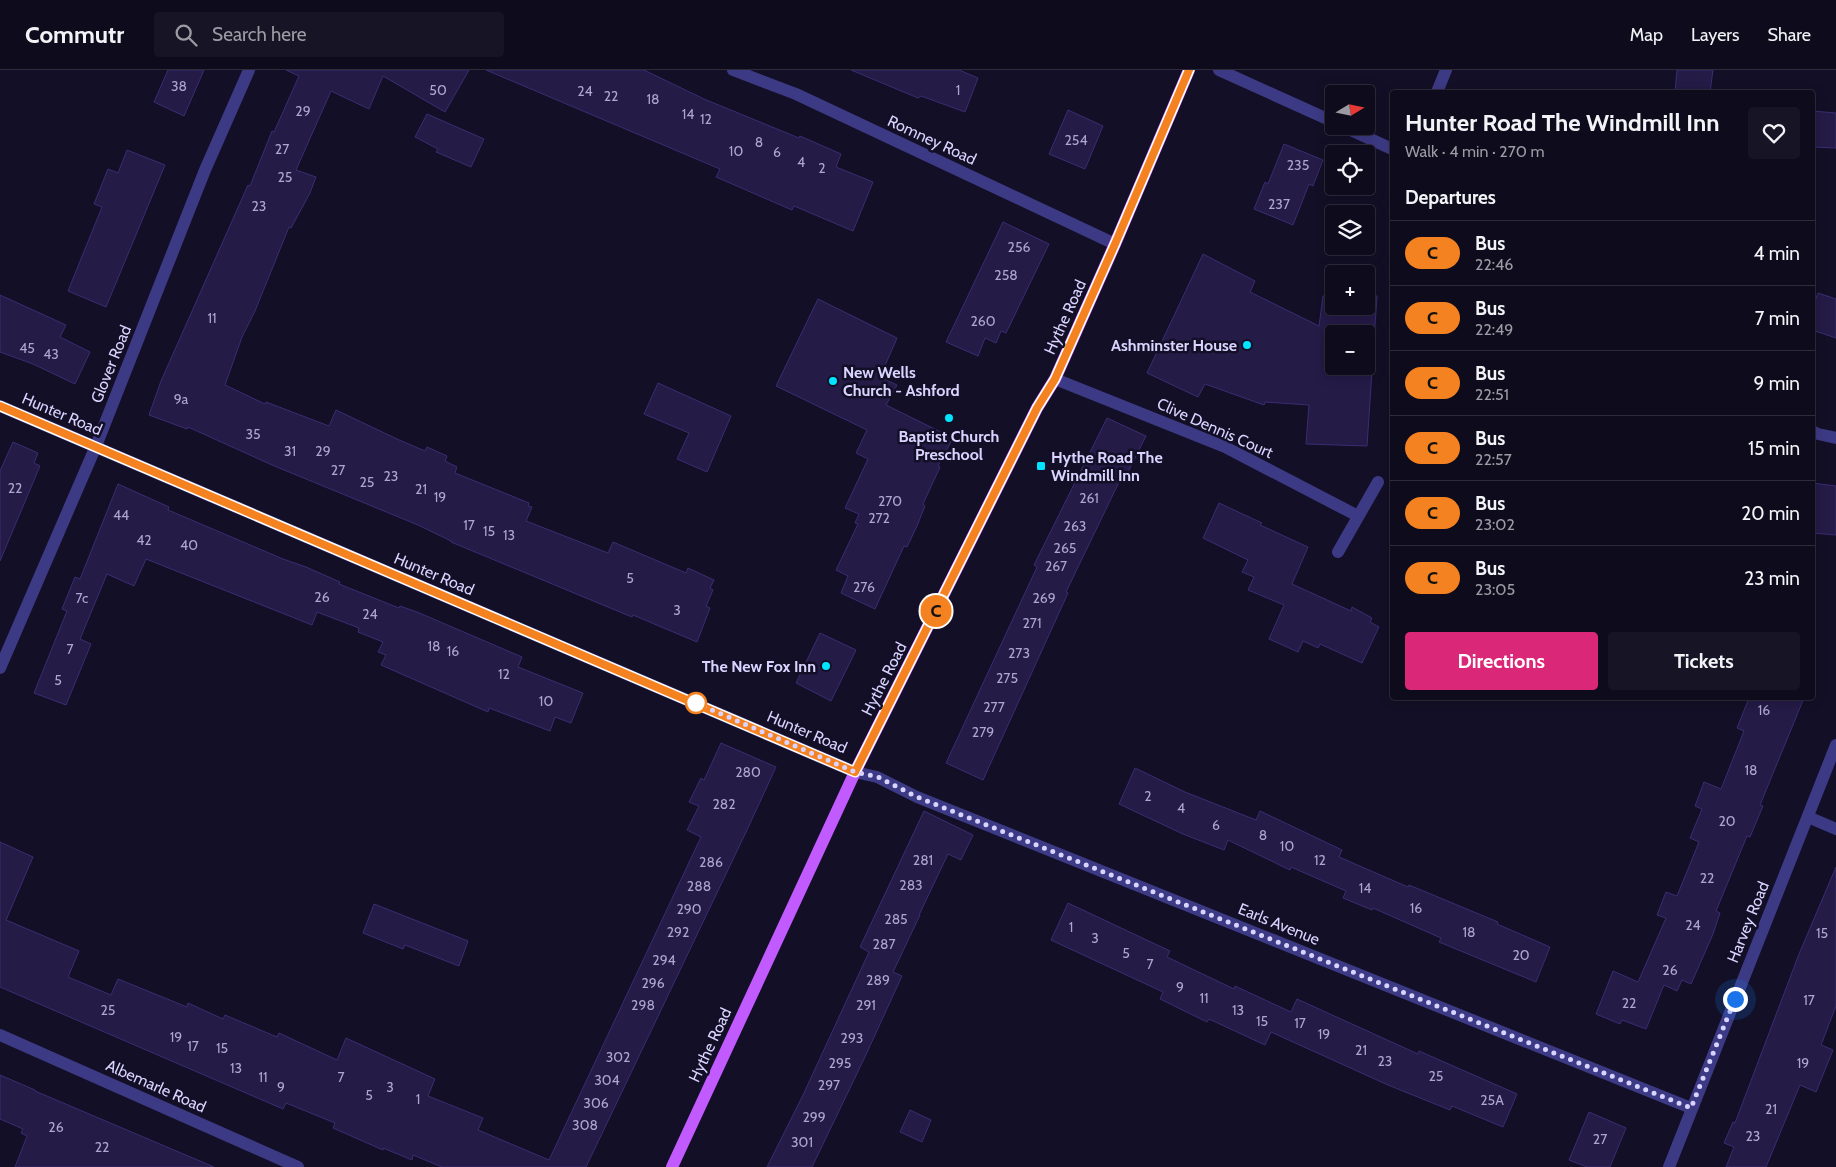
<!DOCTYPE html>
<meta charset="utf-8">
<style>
body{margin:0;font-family:Cabin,sans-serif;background:#171425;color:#f1f3f6;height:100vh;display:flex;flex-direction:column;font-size:19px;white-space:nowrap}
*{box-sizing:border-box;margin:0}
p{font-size:16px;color:#9b9ba3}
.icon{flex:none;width:28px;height:28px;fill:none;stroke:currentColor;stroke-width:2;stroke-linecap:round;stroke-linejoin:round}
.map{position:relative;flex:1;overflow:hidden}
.sheet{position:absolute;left:1390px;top:20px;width:425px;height:610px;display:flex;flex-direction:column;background:#0e0b1c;border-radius:5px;box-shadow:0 2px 12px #0003,0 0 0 1px #2e2b3b}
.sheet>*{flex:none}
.badge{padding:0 10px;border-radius:16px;font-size:18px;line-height:32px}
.needle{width:32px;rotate:80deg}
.controls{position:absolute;left:1325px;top:15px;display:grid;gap:10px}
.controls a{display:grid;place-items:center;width:50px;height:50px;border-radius:5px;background:#0e0b1c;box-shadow:0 2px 12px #0003,0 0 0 1px #2e2b3b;font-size:25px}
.you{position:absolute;width:25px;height:25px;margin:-12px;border:4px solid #fff;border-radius:50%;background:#1a73e8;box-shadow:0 0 0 8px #1a73e833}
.map>.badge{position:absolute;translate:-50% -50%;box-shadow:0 0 0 2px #fff}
h2{padding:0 15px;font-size:19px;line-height:45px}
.round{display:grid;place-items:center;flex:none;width:52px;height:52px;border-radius:5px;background:#171425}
.overview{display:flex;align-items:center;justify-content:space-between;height:85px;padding:0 15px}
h1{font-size:24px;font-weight:700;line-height:38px}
.cta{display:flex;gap:10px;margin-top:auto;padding:10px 15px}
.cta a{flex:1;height:58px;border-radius:5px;background:#db2777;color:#fff;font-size:20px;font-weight:700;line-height:58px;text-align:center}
.cta a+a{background:#171425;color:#f1f3f6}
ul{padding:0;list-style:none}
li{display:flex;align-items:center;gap:15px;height:65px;padding:0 15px;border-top:1px solid #2e2b3b}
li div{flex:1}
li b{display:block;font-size:19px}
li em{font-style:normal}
li .badge{min-width:55px;font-weight:700;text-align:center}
header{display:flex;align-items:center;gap:30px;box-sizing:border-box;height:70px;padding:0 25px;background:#0e0b1c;border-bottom:1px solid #2e2b3b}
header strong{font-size:24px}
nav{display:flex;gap:28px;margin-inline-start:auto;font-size:18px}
.search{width:350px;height:45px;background:#171425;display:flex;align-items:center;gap:12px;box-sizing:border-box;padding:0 18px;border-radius:5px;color:#9b9ba3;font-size:19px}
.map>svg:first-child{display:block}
</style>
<header>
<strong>Commutr</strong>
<div class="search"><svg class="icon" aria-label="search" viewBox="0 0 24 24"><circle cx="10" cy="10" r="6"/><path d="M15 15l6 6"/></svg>Search here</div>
<nav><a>Map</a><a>Layers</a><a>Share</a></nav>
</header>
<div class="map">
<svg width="1836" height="1097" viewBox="0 0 1836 1097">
<rect width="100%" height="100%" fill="#130f26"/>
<g fill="#241b47" stroke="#3b2d73" fill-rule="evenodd">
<path d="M 168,0 L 204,0 L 184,46 L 154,32 Z"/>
<path d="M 286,0 L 469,0 L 445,42 L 383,6 L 369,39 L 331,21 L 296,100 L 316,107 L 310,123 L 291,158 L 289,157 L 255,241 L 242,267 L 225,315 L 265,334 L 266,332 L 329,356 L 336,340 L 397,369 L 425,381 L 427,377 L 447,386 L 445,391 L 457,397 L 455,403 L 529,433 L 528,436 L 532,437 L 526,451 L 608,483 L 613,472 L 686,503 L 688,498 L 714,510 L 710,518 L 713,520 L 706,536 L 710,538 L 697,572 L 633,545 L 632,547 L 451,472 L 451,471 L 418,455 L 272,395 L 188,357 L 187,359 L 149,345 L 161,311 L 248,115 L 250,116 L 272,61 L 274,62 L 299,6 Z"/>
<path d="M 486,0 L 644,0 L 704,29 L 799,68 L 800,66 L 841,84 L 836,97 L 873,112 L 853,161 L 794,136 L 792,140 L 716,107 L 720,99 Z"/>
<path d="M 851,0 L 959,0 L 978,8 L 965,42 L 921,26 L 918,28 Z"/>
<path d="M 1677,0 L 1713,0 L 1710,22 L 1675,22 Z"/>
<path d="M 1068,40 L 1103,56 L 1085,99 L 1049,84 Z"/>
<path d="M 1812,41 L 1836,43 L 1836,78 L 1812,77 Z"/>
<path d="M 427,44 L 484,69 L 471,97 L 436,82 L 438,79 L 415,67 Z"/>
<path d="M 1284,74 L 1323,90 L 1313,116 L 1309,114 L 1293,155 L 1254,139 L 1265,112 L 1268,114 Z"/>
<path d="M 127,80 L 165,95 L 106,237 L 68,221 L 102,137 L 94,134 L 108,99 L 118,103 Z"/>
<path d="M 1003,152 L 1049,174 L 1006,263 L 1001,261 L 996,273 L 985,268 L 978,286 L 946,272 Z"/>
<path d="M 1203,184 L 1255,211 L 1250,222 L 1319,256 L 1323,226 L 1334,226 L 1334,236 L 1366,236 L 1366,226 L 1377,226 L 1367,376 L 1306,374 L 1309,335 L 1265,332 L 1264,335 L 1205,314 L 1198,327 L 1147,303 ZM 1334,264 L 1366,264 L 1366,296 L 1334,296 Z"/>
<path d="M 1818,223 L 1836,229 L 1836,268 L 1812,260 L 1812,238 Z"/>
<path d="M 0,225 L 66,255 L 60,267 L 90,282 L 75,314 L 33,294 L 0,282 Z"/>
<path d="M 818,229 L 897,268 L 880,307 L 897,315 L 886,335 L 953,368 L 938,396 L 940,397 L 923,434 L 925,436 L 917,456 L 907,477 L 904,476 L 875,539 L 841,523 L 848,506 L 836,500 L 858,454 L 855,453 L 859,444 L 845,438 L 868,389 L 856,383 L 867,360 L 776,316 Z"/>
<path d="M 658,313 L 731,346 L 707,402 L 677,389 L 689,363 L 644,344 Z"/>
<path d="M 1107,348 L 1146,366 L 1124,410 L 1121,408 L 1066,522 L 1068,523 L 983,710 L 946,693 L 1037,497 L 1034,495 Z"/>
<path d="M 13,372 L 38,383 L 34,393 L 40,396 L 0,491 L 0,401 Z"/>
<path d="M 1812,413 L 1836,416 L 1836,465 L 1812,463 Z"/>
<path d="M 118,414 L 169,437 L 168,440 L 283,489 L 306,497 L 340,512 L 339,514 L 399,538 L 400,536 L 417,542 L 522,587 L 518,597 L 583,623 L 571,653 L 555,647 L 550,661 L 489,638 L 488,642 L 381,595 L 386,585 L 378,582 L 383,572 L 358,562 L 359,558 L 317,542 L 312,555 L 146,489 L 134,516 L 107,504 L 80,569 L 91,574 L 66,635 L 34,623 L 67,541 L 62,539 L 75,507 L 80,509 Z"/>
<path d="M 1219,433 L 1262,453 L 1260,455 L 1308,477 L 1292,514 L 1351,541 L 1352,537 L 1372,548 L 1370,552 L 1379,557 L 1362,593 L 1320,574 L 1318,578 L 1303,571 L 1298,582 L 1269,569 L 1284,535 L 1248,520 L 1254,507 L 1242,502 L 1248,490 L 1203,468 Z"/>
<path d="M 820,563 L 856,580 L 831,631 L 796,613 Z"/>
<path d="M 1749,628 L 1804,628 L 1760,735 L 1763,736 L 1750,767 L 1747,766 L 1716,841 L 1720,843 L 1713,864 L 1691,914 L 1682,910 L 1677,921 L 1664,915 L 1646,959 L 1622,950 L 1620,954 L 1596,944 L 1613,901 L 1638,912 L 1666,848 L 1657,845 L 1666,822 L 1677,826 L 1699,772 L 1690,768 L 1702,739 L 1695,736 L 1704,712 L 1721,719 L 1744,661 L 1737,658 Z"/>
<path d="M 721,673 L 776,697 L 747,760 L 586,1097 L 442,1097 L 413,1085 L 412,1090 L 383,1078 L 383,1080 L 333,1058 L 335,1053 L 286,1033 L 283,1039 L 0,917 L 0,772 L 33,787 L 6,850 L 79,881 L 68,907 L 111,925 L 118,909 L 187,937 L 188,933 L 223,949 L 225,945 L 277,967 L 279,963 L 337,990 L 346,968 L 435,1009 L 428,1026 L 483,1048 L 478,1060 L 549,1090 L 701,767 L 687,760 L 699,736 L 689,732 L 701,708 L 704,710 Z"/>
<path d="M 1135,698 L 1185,722 L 1256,750 L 1260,741 L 1342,780 L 1339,787 L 1408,817 L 1409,815 L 1498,852 L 1497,854 L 1550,877 L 1536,912 L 1439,872 L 1441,868 L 1373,838 L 1372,840 L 1343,828 L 1346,821 L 1291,797 L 1290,800 L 1228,770 L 1224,780 L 1183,764 L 1119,734 Z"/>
<path d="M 924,741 L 973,765 L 961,790 L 948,784 L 919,845 L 920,845 L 893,902 L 902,906 L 864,989 L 812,1097 L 767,1097 L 803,1025 L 869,882 L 860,877 Z"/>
<path d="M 1836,797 L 1836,936 L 1821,975 L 1833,980 L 1816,1022 L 1800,1015 L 1766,1097 L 1726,1097 L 1734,1077 L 1724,1073 L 1733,1052 L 1735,1053 L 1799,884 Z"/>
<path d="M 1068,833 L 1170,881 L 1167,887 L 1234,919 L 1235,916 L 1291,942 L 1297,929 L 1418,984 L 1419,981 L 1517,1024 L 1503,1057 L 1452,1036 L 1450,1040 L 1388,1015 L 1271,962 L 1265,975 L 1209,949 L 1207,952 L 1160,929 L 1163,922 L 1051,870 Z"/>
<path d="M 374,834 L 468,871 L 459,896 L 405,875 L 403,879 L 363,863 Z"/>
<path d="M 0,1005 L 35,1020 L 35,1021 L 214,1097 L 15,1097 L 27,1066 L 21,1063 L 23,1059 L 0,1049 Z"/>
<path d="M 910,1040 L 931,1050 L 922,1072 L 900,1062 Z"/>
<path d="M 1589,1042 L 1626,1058 L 1610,1097 L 1587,1097 L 1569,1090 Z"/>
</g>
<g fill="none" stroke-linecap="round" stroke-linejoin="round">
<g stroke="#3d3a85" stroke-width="12">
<path d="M 733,0 L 796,24 L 1115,174"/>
<path d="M 1219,0 L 1334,52"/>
<path d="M 1437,22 L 1446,0"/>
<path d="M 1342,56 L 1392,79"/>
<path d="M 1055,309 L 1225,377 L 1358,446"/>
<path d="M 0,336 L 855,702 L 877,707 L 917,727 L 1691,1038"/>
<path d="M 1812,361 L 1818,364 L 1836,368"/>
<path d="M 1338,482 L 1378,412"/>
<path d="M 0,598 L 96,376 L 205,100 L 249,0"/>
<path d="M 1808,747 L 1836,759"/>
<path d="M 0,965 L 298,1097"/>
<path d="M 1669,1097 L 1836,675"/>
</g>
<path stroke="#c25bff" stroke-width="12" d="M 672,1097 L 855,702 L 1037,338 L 1055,309 L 1115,174 L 1189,0"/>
</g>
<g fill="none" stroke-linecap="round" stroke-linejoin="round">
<g stroke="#fff" stroke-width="11">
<path id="line" d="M 0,336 L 855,702 L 1037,338 L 1055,309 L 1115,174 L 1189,0"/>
</g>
<use href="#line" stroke="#f58220" stroke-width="8"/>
<path stroke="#d9d4ff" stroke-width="5" stroke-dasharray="0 9" d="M 696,633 L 855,702 L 878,707 L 917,727 L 1691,1038 L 1735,929"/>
</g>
<g fill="#00e5ff" stroke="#130f26" stroke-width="2">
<circle cx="1247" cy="275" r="5"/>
<circle cx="833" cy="311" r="5"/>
<circle cx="949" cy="348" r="5"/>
<rect x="1036" y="391" width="10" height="10" rx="2.5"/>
<circle cx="826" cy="596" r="5"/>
</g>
<circle fill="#fff" stroke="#f58220" stroke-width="2.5" cx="696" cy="633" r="10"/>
<g text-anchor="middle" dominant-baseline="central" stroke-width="5" stroke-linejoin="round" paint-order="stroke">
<g font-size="14" fill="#aca6d1">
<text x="179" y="16">38</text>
<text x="438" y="20">50</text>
<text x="958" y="20">1</text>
<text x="585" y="21">24</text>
<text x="611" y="26">22</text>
<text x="653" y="29">18</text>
<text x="303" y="41">29</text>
<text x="688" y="44">14</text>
<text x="706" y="49">12</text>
<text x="1076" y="70">254</text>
<text x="759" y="72">8</text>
<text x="282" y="79">27</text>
<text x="736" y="81">10</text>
<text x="777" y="82">6</text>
<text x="801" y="92">4</text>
<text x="1298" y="95">235</text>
<text x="822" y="98">2</text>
<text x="285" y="107">25</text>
<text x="1279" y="134">237</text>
<text x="259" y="136">23</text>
<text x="1019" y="177">256</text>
<text x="1006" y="205">258</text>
<text x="212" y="248">11</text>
<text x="983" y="251">260</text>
<text x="27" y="278">45</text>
<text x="51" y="284">43</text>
<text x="181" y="329">9a</text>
<text x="253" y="364">35</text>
<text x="290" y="381">31</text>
<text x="323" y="381">29</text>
<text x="338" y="400">27</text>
<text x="391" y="406">23</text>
<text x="367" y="412">25</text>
<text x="15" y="418">22</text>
<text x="421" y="419">21</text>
<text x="440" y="427">19</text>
<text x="1089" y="428">261</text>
<text x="890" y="431">270</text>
<text x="121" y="445">44</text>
<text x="879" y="448">272</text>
<text x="469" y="455">17</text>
<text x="1075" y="456">263</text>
<text x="489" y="461">15</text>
<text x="509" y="465">13</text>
<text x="144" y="470">42</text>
<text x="189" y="475">40</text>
<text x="1065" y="478">265</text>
<text x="1056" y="496">267</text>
<text x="630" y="508">5</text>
<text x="864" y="517">276</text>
<text x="322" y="527">26</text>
<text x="82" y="528">7c</text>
<text x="1044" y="528">269</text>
<text x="677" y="540">3</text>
<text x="370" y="544">24</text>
<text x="1032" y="553">271</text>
<text x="434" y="576">18</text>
<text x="70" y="579">7</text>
<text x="453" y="581">16</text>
<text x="1019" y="583">273</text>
<text x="504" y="604">12</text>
<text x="1007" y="608">275</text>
<text x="58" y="610">5</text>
<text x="546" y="631">10</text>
<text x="994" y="637">277</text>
<text x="1764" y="640">16</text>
<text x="983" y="662">279</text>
<text x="1751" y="700">18</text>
<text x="748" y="702">280</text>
<text x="1148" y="726">2</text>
<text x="724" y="734">282</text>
<text x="1181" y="738">4</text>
<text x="1727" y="751">20</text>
<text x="1216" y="755">6</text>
<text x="1263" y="765">8</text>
<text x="1287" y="776">10</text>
<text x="923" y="790">281</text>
<text x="1320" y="790">12</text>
<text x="711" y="792">286</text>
<text x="1707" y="808">22</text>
<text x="911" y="815">283</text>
<text x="699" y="816">288</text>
<text x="1365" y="818">14</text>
<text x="1416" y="838">16</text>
<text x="689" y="839">290</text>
<text x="896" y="849">285</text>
<text x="1693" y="855">24</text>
<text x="1071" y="857">1</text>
<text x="678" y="862">292</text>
<text x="1469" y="862">18</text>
<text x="1822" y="863">15</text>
<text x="1095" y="868">3</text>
<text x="884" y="874">287</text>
<text x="1126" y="883">5</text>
<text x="1521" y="885">20</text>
<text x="664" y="890">294</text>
<text x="1150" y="894">7</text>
<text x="1670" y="900">26</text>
<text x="878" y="910">289</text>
<text x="653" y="913">296</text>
<text x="1180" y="917">9</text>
<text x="1204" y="928">11</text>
<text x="1809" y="930">17</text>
<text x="1629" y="933">22</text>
<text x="643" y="935">298</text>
<text x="866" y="935">291</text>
<text x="108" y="940">25</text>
<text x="1238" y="940">13</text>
<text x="1262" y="951">15</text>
<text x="1300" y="953">17</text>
<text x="1324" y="964">19</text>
<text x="176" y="967">19</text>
<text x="852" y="968">293</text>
<text x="193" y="976">17</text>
<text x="222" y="978">15</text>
<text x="1361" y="980">21</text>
<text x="618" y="987">302</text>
<text x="1385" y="991">23</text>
<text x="840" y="993">295</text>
<text x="1803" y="993">19</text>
<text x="236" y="998">13</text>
<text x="1436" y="1006">25</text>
<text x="263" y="1007">11</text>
<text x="341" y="1007">7</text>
<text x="607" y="1010">304</text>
<text x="829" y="1015">297</text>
<text x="281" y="1017">9</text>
<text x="390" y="1017">3</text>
<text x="369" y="1025">5</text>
<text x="418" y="1029">1</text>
<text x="1492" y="1030">25A</text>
<text x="596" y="1033">306</text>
<text x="1771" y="1039">21</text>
<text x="814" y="1047">299</text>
<text x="585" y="1055">308</text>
<text x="56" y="1057">26</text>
<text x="1753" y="1066">23</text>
<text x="1600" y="1069">27</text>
<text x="802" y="1072">301</text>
<text x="102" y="1077">22</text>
</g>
<g font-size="16" fill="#d9d4ff" stroke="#130f26">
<text transform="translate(932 70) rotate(25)">Romney Road</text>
<text transform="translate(1065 247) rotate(-66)">Hythe Road</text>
<text transform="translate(111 294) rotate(-68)">Glover Road</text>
<text transform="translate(62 344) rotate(23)">Hunter Road</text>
<text transform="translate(1215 358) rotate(24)">Clive Dennis Court</text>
<text transform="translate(434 504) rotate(23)">Hunter Road</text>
<text transform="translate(884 609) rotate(-63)">Hythe Road</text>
<text transform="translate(807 662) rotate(23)">Hunter Road</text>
<text transform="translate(1748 852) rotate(-68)">Harvey Road</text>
<text transform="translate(1279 854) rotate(22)">Earls Avenue</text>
<text transform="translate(710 975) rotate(-65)">Hythe Road</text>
<text transform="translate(156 1016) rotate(24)">Albemarle Road</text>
</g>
<g font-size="16" font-weight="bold" fill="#d9d4ff" stroke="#130f26" text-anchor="end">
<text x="1237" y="275">Ashminster House</text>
<text x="843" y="302" text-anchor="start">New Wells<tspan x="843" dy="18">Church - Ashford</tspan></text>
<text x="949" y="366" text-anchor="middle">Baptist Church<tspan x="949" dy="18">Preschool</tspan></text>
<text x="1051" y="387" text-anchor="start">Hythe Road The<tspan x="1051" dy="18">Windmill Inn</tspan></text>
<text x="816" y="596">The New Fox Inn</text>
</g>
</g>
</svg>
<div class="controls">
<a><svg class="needle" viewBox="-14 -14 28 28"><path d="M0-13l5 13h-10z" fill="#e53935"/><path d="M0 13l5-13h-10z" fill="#9b9ba3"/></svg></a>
<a><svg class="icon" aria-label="locate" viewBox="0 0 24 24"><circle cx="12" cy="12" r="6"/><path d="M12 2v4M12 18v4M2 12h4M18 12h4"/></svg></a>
<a><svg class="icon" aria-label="layers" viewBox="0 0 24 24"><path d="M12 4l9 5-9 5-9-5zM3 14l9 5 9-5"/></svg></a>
<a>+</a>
<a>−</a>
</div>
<div class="you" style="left:1735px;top:929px"></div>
<b class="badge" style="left:936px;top:541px;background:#f58220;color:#111">C</b>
<section class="sheet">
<div class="overview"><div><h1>Hunter Road The Windmill Inn</h1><p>Walk · 4 min · 270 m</p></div><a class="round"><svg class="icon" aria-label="heart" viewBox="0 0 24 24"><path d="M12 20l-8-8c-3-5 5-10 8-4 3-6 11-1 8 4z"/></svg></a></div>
<h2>Departures</h2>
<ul>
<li><span class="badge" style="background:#f58220;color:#111">C</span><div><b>Bus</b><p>22:46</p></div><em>4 min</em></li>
<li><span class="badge" style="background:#f58220;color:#111">C</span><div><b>Bus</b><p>22:49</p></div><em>7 min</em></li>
<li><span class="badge" style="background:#f58220;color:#111">C</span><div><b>Bus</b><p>22:51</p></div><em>9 min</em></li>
<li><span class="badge" style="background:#f58220;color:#111">C</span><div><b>Bus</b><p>22:57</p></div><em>15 min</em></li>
<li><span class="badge" style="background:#f58220;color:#111">C</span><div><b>Bus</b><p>23:02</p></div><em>20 min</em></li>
<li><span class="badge" style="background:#f58220;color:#111">C</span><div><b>Bus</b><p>23:05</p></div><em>23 min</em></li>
</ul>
<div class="cta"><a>Directions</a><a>Tickets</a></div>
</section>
</div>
